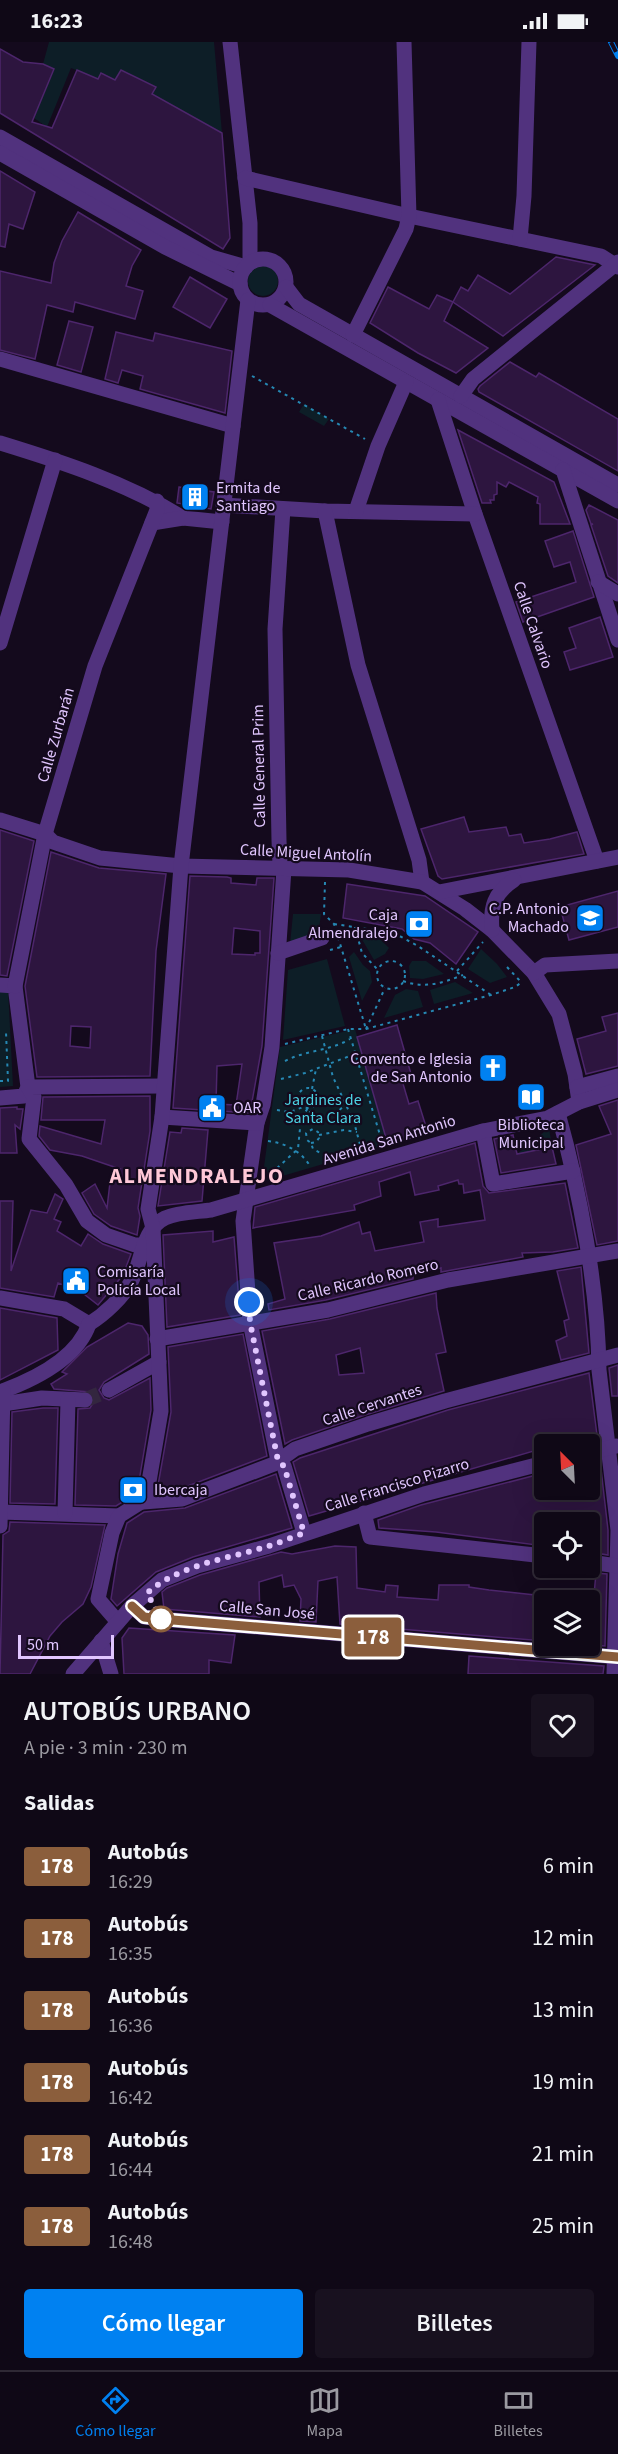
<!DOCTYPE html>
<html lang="es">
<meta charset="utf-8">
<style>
body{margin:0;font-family:"Source Sans 3",sans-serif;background:#18111f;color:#f1f3f6;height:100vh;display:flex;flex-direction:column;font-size:22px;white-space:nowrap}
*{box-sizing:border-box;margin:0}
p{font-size:20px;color:#9b9aa1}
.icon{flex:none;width:33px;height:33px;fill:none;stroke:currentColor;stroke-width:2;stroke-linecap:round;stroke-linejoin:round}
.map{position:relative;height:1632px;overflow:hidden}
.panel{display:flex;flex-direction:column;background:#0f0816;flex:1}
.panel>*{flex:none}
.badge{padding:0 12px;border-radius:4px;font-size:21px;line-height:39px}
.needle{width:39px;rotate:336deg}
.fabs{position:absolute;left:534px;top:1392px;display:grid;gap:12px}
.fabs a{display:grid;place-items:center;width:66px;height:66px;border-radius:6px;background:#0f0816;box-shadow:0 6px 24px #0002,0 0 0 2px #2f2935;font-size:30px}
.scale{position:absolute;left:18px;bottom:15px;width:96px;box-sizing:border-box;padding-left:6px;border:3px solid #e1c6ff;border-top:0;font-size:16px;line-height:21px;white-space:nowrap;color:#e1c6ff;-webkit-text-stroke:4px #140a1d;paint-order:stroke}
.you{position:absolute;width:30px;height:30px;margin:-15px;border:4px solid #fff;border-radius:50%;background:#1a73e8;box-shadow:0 0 0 9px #1a73e833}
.map>.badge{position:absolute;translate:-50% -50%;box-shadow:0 0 0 3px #fff}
h2{padding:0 24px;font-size:22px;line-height:54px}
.round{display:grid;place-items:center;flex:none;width:63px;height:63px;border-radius:6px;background:#18111f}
.summary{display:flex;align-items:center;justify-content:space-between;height:102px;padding:0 24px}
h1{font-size:28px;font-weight:600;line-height:45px}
.cta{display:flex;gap:12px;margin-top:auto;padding:12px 24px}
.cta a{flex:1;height:69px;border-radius:6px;background:#0081f1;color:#fff;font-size:24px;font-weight:600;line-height:69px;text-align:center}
.cta a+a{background:#18111f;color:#f1f3f6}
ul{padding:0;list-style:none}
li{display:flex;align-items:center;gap:18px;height:72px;padding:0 24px}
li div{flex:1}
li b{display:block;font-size:22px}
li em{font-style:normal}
li .badge{min-width:66px;font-weight:700;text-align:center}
.status{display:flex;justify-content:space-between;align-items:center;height:42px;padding:0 30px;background:#0f0816;direction:ltr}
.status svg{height:16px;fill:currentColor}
.dock{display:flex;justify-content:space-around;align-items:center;height:84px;border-top:2px solid #2f2935;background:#0f0816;font-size:16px;color:#9b9aa1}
.dock a{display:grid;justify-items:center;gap:3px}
.dock .on{color:#0081f1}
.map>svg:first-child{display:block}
</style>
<div class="status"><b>16:23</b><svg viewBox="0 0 49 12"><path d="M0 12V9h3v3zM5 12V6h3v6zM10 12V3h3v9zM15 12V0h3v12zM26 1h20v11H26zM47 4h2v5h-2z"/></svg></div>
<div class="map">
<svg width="618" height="1632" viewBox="0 0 618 1632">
<rect width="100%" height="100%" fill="#140a1d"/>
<g fill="#0d1e27">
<path d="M 49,0 L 214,0 L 222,91 L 152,52 L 156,45 L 121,28 L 115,38 L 101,31 L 98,37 L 71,26 L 47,85 L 34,76 L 54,28 L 43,22 Z"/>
<circle cx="263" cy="239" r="15"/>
<path d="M 304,362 L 329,377 L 324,384 L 299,370 Z"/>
<path d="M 293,872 L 321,872 L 319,887 L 322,891 L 290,902 Z"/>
<path d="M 360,894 L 381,898 L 389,906 L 385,912 L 374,918 Z"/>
<path d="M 481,907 L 497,922 L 507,935 L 490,941 L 468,927 Z"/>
<path d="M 354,910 L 363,923 L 370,929 L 372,940 L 362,959 L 349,915 Z"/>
<path d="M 327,917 L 345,984 L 283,998 L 288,928 Z"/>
<path d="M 412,919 L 426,919 L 444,932 L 423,937 L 410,936 L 409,924 Z"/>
<path d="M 455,940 L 473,951 L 434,962 L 430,948 Z"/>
<path d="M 0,947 L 8,947 L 13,1044 L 0,1045 Z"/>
<path d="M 406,947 L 418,949 L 423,965 L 384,976 L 395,953 Z"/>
<path d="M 355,987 L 388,1103 L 262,1140 L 280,1005 Z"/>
<path d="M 549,1086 L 552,1105 L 517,1112 Z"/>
</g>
<g fill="#2d153f" stroke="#4d266c" stroke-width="1.5" fill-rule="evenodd">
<path d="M 0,7 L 23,20 L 43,22 L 54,27 L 32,80 L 52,86 L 77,28 L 98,37 L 101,31 L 115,38 L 121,28 L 156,45 L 152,52 L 222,91 L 230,196 L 223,207 L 0,71 Z"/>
<path d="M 0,129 L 35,150 L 23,187 L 9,182 L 5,205 L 0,204 Z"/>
<path d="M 78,170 L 141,208 L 132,224 L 126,244 L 143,249 L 135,277 L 75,260 L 73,270 L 47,263 L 35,317 L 0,308 L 0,229 L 51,241 L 54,221 L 62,199 Z"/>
<path d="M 556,215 L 595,223 L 503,294 L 453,260 L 461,245 L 468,249 L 478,233 L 510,252 Z"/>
<path d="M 190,235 L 227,257 L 210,286 L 173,265 Z"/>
<path d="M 388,245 L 429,267 L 437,253 L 453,260 L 444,279 L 488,306 L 456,331 L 418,311 L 370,281 Z"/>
<path d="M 69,279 L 93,285 L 81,330 L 57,323 Z"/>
<path d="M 116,290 L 153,299 L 155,291 L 232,309 L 225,371 L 140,347 L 143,334 L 122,328 L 118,341 L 105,337 Z"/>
<path d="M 510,320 L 536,335 L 539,331 L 618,377 L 618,429 L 479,350 L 478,347 L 480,344 Z"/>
<path d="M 458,388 L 554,440 L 570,482 L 540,482 L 540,462 L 537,461 L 538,455 L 509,440 L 506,445 L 497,440 L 497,452 L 494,453 L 494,458 L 490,458 L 491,461 L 482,461 Z"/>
<path d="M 179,445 L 214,450 L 211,467 L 177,461 Z"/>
<path d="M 589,463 L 618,478 L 618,541 L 608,534 L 591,483 L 593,482 L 591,482 L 586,468 Z"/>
<path d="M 573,489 L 594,555 L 523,580 L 516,560 L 576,540 L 570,520 L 554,525 L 545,499 Z"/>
<path d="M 600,575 L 613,615 L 570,628 L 564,610 L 576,606 L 569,586 Z"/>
<path d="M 464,775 L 469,790 L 506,785 L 509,794 L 521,792 L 524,801 L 550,797 L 577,790 L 584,812 L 442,837 L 438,834 L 421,787 Z"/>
<path d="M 0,788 L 34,799 L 7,934 L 0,933 Z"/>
<path d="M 51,810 L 99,826 L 166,832 L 156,909 L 150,1034 L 37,1035 L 25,944 ZM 71,984 L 91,985 L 90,1006 L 70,1004 Z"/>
<path d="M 190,834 L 227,835 L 231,836 L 231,841 L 256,843 L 257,836 L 274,836 L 262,1004 L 250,1071 L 173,1066 ZM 234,886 L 260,889 L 260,911 L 255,911 L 255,913 L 232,912 ZM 242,1022 L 236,1063 L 216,1062 L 217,1024 Z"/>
<path d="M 347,842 L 425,854 L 478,890 L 456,922 L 430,901 L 414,897 L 402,887 L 343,876 Z"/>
<path d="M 618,849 L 618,885 L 569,898 L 560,865 Z"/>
<path d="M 618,971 L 618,1024 L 586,1032 L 577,997 L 606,989 L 602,975 Z"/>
<path d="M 397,983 L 411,1032 L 401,1035 L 409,1062 L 418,1059 L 428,1091 L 388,1103 L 357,995 Z"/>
<path d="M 150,1054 L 150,1089 L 138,1166 L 140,1174 L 137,1193 L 111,1184 L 94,1172 L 82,1151 L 95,1142 L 107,1166 L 111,1132 L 120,1127 L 82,1114 L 50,1108 L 39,1094 L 40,1084 L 101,1102 L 105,1078 L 41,1078 L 43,1055 Z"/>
<path d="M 618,1058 L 618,1199 L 597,1203 L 576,1103 L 611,1092 L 599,1064 Z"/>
<path d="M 17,1065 L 17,1067 L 23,1067 L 20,1087 L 15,1083 L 17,1111 L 0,1111 L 0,1066 Z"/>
<path d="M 182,1086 L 208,1088 L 202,1159 L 158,1164 L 170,1090 L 181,1091 Z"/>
<path d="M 513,1093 L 517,1112 L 552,1105 L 556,1122 L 501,1131 L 494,1097 Z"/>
<path d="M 475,1101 L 483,1144 L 489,1151 L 565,1141 L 578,1206 L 553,1210 L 522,1211 L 523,1215 L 441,1230 L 441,1226 L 413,1232 L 413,1237 L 326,1258 L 269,1268 L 268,1262 L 285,1257 L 274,1201 L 321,1194 L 359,1180 L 362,1192 L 370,1190 L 375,1209 L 424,1200 L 420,1180 L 438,1177 L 438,1185 L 485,1178 L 480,1148 L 464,1151 L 463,1142 L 459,1142 L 458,1138 L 438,1144 L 439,1148 L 415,1153 L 410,1130 L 379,1140 L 381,1154 L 354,1163 L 355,1168 L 253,1186 L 255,1165 Z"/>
<path d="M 55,1152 L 63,1157 L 54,1177 L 61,1180 L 57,1189 L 81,1204 L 88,1192 L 103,1202 L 131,1212 L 123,1233 L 98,1263 L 80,1249 L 58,1241 L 54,1255 L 0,1246 L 0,1159 L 13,1159 L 11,1229 L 31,1168 L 47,1171 Z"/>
<path d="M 213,1189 L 213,1200 L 234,1195 L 240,1273 L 167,1285 L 163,1193 Z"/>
<path d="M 581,1225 L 589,1311 L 561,1318 L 556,1299 L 567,1294 L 564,1279 L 569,1277 L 557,1229 Z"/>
<path d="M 436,1251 L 437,1266 L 446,1310 L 436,1312 L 444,1349 L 365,1373 L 292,1398 L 285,1402 L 262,1289 L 330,1277 ZM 360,1306 L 364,1331 L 339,1333 L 336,1313 Z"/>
<path d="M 0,1266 L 57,1276 L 58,1308 L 0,1338 Z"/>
<path d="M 128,1281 L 142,1284 L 148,1293 L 149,1312 L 104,1340 L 99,1348 L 104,1356 L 109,1358 L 150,1336 L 151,1368 L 137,1451 L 116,1464 L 75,1463 L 78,1367 L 90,1366 L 95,1358 L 90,1350 L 54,1347 L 51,1342 L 67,1332 L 62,1330 L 87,1305 Z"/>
<path d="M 243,1292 L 267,1414 L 180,1447 L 157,1449 L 171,1370 L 168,1305 Z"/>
<path d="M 618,1323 L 618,1354 L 612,1354 L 609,1326 Z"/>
<path d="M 589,1331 L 597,1393 L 561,1402 L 544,1402 L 544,1406 L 309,1474 L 293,1420 L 300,1416 L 448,1368 Z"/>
<path d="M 43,1366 L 58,1366 L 55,1462 L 10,1461 L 12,1370 Z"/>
<path d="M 600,1418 L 608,1488 L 608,1513 L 590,1510 L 590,1480 L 544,1480 L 544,1504 L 436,1490 L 379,1486 L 378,1478 L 421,1463 L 544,1431 L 544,1448 L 590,1448 L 590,1420 Z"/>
<path d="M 276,1432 L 292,1486 L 193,1515 L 156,1530 L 117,1564 L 111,1557 L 118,1512 L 127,1481 L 144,1470 L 185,1466 Z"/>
<path d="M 10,1480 L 105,1483 L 91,1545 L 83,1562 L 62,1580 L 50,1594 L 30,1632 L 0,1632 L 3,1493 L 9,1489 Z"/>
<path d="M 335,1504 L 356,1505 L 357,1546 L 385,1550 L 386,1543 L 398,1544 L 397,1555 L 438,1558 L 439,1543 L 469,1543 L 469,1545 L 489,1548 L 544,1554 L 544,1599 L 340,1582 L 337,1535 L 318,1539 L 316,1580 L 300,1579 L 301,1557 L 294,1543 L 284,1545 L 282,1533 L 259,1540 L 260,1575 L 164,1567 L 162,1550 L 167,1546 L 200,1533 L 281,1510 L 292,1512 Z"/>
<path d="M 596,1531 L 607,1532 L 605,1604 L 590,1603 L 590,1563 L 593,1564 Z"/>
<path d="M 129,1586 L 235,1593 L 231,1621 L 209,1618 L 209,1632 L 124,1632 L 122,1596 Z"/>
<path d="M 469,1614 L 604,1624 L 603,1632 L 468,1632 Z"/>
</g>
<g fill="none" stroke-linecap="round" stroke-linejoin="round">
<path stroke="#33263f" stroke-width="15" stroke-dasharray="15 8" stroke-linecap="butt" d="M 85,1358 L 109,1348"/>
<g stroke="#2688b3" stroke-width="2" stroke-dasharray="3 4.5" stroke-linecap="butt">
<path d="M 252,334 L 365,397"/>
<path d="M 325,840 L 324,872 L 334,882 L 366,987"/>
<path d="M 334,882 L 394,891 L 418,904 L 491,953"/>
<path d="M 355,885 L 362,911 L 378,928"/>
<path d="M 330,908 L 341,905"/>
<circle cx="391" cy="933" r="14"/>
<path d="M 507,925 L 521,940"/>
<path d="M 457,929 L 483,900"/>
<path d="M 403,939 C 425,947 442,941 463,933"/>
<path d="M 348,987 L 383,1103"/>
<path d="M 366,987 L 385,946"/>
<path d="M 322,994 L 333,1035 L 354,1080 L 362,1110"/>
<path d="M 285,1002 L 348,987 L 366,987 L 491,953 L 515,945 L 522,940"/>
<path d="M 285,1019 C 306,1008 330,1009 350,997"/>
<path d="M 281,1037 L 305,1031 L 355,1012"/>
<path d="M 0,1039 L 8,1039 L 6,990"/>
<circle cx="308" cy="1056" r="10"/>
<path d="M 312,1047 L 316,1027"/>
<path d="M 277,1068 L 290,1070 L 303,1065"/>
<path d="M 319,1093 L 344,1088 L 357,1090"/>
<path d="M 268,1099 C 285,1101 301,1109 310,1124"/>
<path d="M 311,1101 L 316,1100 L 319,1096 L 318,1090 L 313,1087 L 306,1091 L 307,1098 L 311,1101 L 313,1107 L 332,1117"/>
<path d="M 266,1136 L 298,1107 L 301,1076 L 308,1066 L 313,1074 L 322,1079 L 332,1075 L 346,1062"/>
</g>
<g stroke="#51327e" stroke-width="15">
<path d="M 230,0 L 250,181 L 250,221"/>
<path d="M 0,95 L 211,215 L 246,225"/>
<path d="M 0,111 L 165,205 L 240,242"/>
<path d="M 245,136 L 409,174 L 601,214 L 618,225"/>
<path d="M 520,197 L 524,154 L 529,0"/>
<circle cx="263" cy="240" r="23"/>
<path d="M 286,245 L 299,262 L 618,443"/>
<path d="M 270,263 L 618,459"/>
<path d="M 353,293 L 406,187 L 409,174 L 404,0"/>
<path d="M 0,317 L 233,384"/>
<path d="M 461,354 L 473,337 L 618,220"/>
<path d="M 438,358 L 475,472 L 597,819"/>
<path d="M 0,401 C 62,420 127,441 183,476"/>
<path d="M 563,428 L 618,598"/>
<path d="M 223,463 L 325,469 L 475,472"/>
<path d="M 283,467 L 275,587 L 279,798 L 280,823 L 284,827 L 272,1005 L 263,1063 L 257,1081 L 243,1179 L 250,1280 L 278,1419 L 284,1424 L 304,1491"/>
<path d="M 325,469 L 358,623 L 419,818 L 422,840"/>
<path d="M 356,469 L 378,404 L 406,340"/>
<path d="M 152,481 L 183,476 L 222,480"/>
<path d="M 598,540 L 618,552"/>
<path d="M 0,601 L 55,418"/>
<path d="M 0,778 L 45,792 L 53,800 L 100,816 L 181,824 L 349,828 L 422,840 L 465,867 L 492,888 L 534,931 L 559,972 L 575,1032 L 579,1060"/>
<path d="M 439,850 L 618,815"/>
<path d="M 492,888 C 490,865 494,851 514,838"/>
<path d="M 278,911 L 322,896"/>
<path d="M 534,931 L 545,923 L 618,919"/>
<path d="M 0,943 L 15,944 L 28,1045 L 24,1054 L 0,1056"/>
<path d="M 15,944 L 45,792 L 95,624 L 157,468 L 157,459"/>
<path d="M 577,1045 L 618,1034"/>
<path d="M 558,1071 C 580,1150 598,1246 599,1328 L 618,1488 L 614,1632"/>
<path d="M 162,1075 L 257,1081"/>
<path d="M 483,1089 L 493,1142 L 573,1129"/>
<path d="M 143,1203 L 135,1203 L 106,1193 L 87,1179 L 66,1143 L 29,1097 L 34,1055 L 28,1045 L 163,1044"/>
<path d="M 0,1256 L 64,1267 L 89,1282"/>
<path d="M 89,1282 C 105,1272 122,1256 131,1240 C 142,1220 142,1187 165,1176 C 178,1170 197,1170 211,1168 L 483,1089 L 548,1076 L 579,1060 L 618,1048"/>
<path d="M 157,1297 L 328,1268 L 448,1238 L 618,1209"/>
<path d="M 109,1348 L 159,1320"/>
<path d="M 0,1350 C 33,1338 77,1317 89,1282"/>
<path d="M 3,1362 L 42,1356 L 85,1358"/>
<path d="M 590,1411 L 616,1404"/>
<path d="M 143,1460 L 182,1457 L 274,1422 L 295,1407 L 368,1382 L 445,1359 L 618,1313"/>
<path d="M 1,1470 L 119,1474"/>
<path d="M 65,1471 L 68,1358"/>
<path d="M 364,1471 L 370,1495 L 544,1514"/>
<path d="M 0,1484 L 3,1349"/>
<path d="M 590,1520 L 618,1524"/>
<path d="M 132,1564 L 144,1575 L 161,1577 L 618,1615"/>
<path d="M 118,1580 L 98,1557 L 112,1491 L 119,1474 L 146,1457 L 161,1369 L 153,1186 L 148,1167 L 162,1075 L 181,824 L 248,258"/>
<path d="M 101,1599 L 111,1632"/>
<path d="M 73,1632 L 132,1564 L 162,1538 L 197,1524 L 269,1504 L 424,1452 L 544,1421"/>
</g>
<g stroke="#0081f1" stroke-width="6">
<path id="rail" d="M 611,0 L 618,14"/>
</g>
<use href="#rail" stroke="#140a1d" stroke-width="4" stroke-dasharray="11" stroke-linecap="butt"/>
</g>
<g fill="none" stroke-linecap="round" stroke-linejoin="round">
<g stroke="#fff" stroke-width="14">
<path id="line" d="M 132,1564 L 144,1575 L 161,1577 L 618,1615"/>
</g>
<use href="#line" stroke="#8b5e3c" stroke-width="9"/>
<path stroke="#e1c6ff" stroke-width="6" stroke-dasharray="0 10.8" d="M 161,1577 L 147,1551 C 181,1522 227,1517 269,1504 C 281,1500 293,1495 304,1491 L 284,1424 L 278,1419 L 250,1280 L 249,1260"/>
</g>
<defs>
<g id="building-square" transform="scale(1.5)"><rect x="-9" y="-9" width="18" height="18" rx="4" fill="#0081f1" stroke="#140a1d"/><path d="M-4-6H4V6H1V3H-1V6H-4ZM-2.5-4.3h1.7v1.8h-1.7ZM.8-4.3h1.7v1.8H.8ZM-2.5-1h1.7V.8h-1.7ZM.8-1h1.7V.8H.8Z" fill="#fff"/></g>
<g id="school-square" transform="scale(1.5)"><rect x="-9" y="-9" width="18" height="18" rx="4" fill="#0081f1" stroke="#140a1d"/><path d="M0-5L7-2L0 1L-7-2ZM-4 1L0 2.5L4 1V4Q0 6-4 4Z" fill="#fff"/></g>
<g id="bank-square" transform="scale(1.5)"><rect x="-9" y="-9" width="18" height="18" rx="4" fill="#0081f1" stroke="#140a1d"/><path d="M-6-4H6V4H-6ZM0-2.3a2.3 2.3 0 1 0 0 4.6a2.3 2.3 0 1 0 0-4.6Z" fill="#fff"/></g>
<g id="church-square" transform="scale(1.5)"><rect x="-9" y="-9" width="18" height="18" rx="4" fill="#0081f1" stroke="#140a1d"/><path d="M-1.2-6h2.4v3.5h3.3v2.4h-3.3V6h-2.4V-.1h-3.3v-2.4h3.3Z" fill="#fff"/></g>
<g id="library-square" transform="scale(1.5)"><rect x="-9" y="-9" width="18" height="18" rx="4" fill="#0081f1" stroke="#140a1d"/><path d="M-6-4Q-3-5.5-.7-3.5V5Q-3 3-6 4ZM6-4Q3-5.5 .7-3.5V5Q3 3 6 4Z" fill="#fff"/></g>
<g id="civic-square" transform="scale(1.5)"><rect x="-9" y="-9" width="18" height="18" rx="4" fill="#0081f1" stroke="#140a1d"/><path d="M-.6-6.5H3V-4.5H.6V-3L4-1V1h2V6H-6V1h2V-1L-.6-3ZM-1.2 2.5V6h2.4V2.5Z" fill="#fff"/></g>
</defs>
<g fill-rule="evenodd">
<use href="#building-square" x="195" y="455"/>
<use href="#school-square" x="590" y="876"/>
<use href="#bank-square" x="419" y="882"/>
<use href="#church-square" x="493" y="1026"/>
<use href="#library-square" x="531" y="1055"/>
<use href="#civic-square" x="212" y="1066"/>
<use href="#civic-square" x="76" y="1239"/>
<use href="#bank-square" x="133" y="1448"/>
</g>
<circle fill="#fff" stroke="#8b5e3c" stroke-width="3" cx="161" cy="1577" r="12"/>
<g text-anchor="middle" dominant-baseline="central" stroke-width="4.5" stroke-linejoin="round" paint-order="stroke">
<g font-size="16" fill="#e1c6ff" stroke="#140a1d" text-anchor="start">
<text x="216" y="446">Ermita de<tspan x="216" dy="18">Santiago</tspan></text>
<text x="569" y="867" text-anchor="end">C.P. Antonio<tspan x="569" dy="18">Machado</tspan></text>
<text x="398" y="873" text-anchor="end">Caja<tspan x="398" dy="18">Almendralejo</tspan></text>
<text x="472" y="1017" text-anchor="end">Convento e Iglesia<tspan x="472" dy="18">de San Antonio</tspan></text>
<text x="233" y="1066">OAR</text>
<text x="531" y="1083" text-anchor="middle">Biblioteca<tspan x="531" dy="18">Municipal</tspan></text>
<text x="97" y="1230">Comisaría<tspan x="97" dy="18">Policía Local</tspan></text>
<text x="154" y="1448">Ibercaja</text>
</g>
<g font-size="16" fill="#e1c6ff" stroke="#140a1d">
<text transform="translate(533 583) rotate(71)">Calle Calvario</text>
<text transform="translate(56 693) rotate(-74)">Calle Zurbarán</text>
<text transform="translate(259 724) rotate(-91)">Calle General Prim</text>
<text transform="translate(306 811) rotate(3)">Calle Miguel Antolín</text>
<text transform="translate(389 1098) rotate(-17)">Avenida San Antonio</text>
<text transform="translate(368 1238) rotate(-13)">Calle Ricardo Romero</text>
<text transform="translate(372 1363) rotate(-18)">Calle Cervantes</text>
<text transform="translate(397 1443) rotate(-17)">Calle Francisco Pizarro</text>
<text transform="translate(267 1568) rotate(5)">Calle San José</text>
</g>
<g font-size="16" fill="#4cd3e4" stroke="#140a1d">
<text x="323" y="1058">Jardines de<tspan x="323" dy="18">Santa Clara</tspan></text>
</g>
<g font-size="22" font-weight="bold" letter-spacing="1.5" fill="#ffc8d7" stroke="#140a1d">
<text x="197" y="1134">ALMENDRALEJO</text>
</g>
</g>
</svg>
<div class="fabs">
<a><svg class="needle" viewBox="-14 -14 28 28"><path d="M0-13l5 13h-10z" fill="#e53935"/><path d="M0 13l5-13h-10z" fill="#9b9aa1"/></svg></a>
<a><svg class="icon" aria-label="locate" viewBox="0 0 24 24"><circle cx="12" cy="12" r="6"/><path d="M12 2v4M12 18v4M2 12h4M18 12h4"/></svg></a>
<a><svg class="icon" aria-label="layers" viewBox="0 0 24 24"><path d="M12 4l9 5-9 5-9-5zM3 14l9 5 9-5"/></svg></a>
</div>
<div class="scale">50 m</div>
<div class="you" style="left:249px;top:1260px"></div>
<b class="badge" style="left:373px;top:1595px;background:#8b5e3c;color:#fff">178</b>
</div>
<section class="panel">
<div class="summary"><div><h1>AUTOBÚS URBANO</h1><p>A pie · 3 min · 230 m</p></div><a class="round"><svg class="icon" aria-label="heart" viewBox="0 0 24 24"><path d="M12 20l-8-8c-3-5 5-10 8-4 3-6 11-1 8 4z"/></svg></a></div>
<h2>Salidas</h2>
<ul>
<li><span class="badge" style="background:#8b5e3c;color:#fff">178</span><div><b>Autobús</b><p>16:29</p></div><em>6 min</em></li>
<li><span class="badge" style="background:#8b5e3c;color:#fff">178</span><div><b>Autobús</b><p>16:35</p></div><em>12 min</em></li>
<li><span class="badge" style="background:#8b5e3c;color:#fff">178</span><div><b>Autobús</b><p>16:36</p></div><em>13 min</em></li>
<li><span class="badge" style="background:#8b5e3c;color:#fff">178</span><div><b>Autobús</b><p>16:42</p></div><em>19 min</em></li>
<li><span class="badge" style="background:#8b5e3c;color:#fff">178</span><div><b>Autobús</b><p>16:44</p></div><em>21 min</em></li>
<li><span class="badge" style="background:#8b5e3c;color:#fff">178</span><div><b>Autobús</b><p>16:48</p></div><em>25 min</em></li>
</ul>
<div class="cta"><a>Cómo llegar</a><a>Billetes</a></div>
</section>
<nav class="dock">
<a class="on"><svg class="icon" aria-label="directions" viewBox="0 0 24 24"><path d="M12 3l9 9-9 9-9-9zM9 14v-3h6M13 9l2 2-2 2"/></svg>Cómo llegar</a>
<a><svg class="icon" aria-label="map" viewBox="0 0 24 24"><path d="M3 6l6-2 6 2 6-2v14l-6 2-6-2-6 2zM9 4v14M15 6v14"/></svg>Mapa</a>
<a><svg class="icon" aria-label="tickets" viewBox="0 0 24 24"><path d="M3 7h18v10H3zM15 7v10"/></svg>Billetes</a>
</nav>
